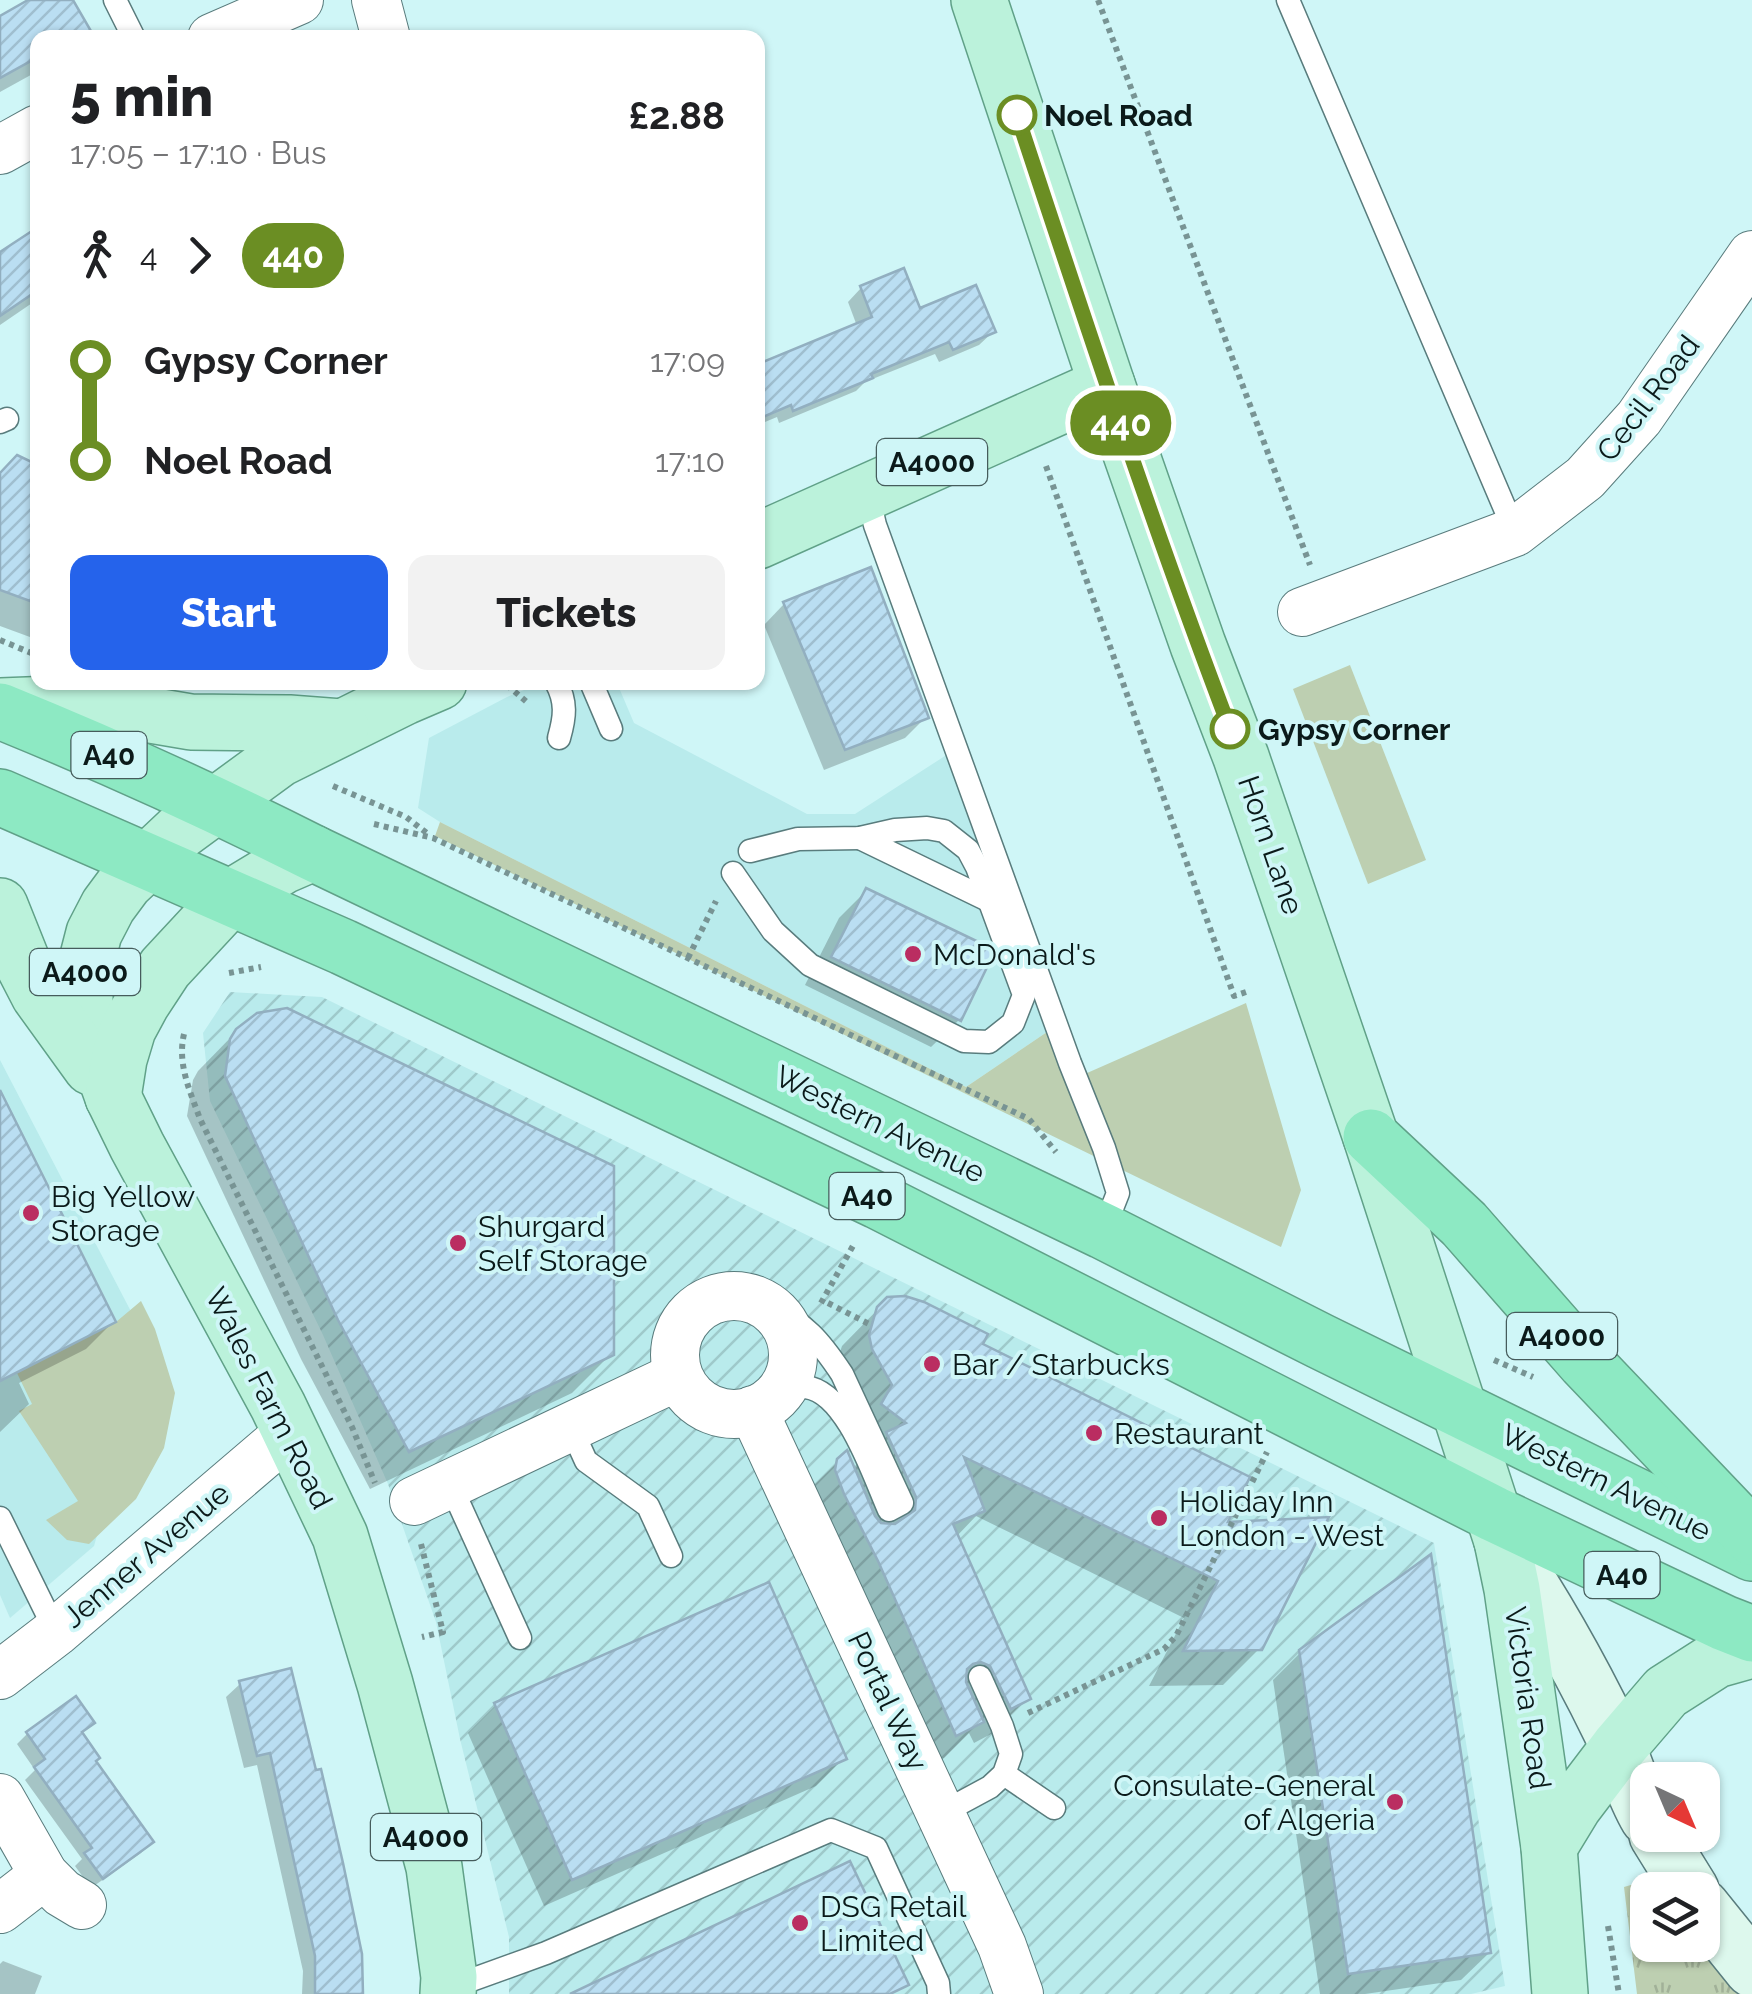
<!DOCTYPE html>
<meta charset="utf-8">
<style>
body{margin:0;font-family:Raleway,sans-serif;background:#f2f2f2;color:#202124;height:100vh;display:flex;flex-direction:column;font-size:38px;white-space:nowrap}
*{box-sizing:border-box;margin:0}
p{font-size:32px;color:#757577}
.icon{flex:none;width:55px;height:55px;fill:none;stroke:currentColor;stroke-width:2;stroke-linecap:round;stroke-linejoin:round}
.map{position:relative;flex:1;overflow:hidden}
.side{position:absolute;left:30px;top:30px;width:735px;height:660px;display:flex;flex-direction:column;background:#fff;border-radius:20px;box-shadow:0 2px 8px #0004}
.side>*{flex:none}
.badge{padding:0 20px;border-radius:32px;font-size:35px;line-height:65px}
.needle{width:65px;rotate:136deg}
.buttons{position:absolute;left:1630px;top:1762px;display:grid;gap:20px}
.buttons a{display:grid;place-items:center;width:90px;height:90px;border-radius:20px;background:#fff;box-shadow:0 2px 8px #0004;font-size:50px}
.map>.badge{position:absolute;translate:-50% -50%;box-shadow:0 0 0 5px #fff}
.legs{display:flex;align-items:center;gap:15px;height:110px;padding:0 40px;font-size:32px}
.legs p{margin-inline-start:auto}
.head{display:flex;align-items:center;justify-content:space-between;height:170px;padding:0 40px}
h1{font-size:55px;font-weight:800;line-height:75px}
.primary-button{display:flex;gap:20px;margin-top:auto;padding:20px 40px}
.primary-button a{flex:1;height:115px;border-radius:20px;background:#2563eb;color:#fff;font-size:40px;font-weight:800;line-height:115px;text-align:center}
.primary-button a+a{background:#f2f2f2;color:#202124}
ul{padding:0 40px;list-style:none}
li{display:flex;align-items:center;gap:35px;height:100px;font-size:38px}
li i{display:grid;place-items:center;width:15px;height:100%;margin:0 12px;background:currentColor}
li i::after{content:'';width:25px;height:25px;margin:-12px;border:8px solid;border-radius:50%;background:#fff}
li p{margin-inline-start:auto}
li:first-child i{background:linear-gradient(#0000 50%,currentColor 0)}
li:last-child i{background:linear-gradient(currentColor 50%,#0000 0)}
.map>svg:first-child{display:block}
</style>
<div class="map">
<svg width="1752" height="1994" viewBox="0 0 1752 1994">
<defs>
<pattern id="industrial-furrows" width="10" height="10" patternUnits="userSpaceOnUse" patternTransform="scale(2.5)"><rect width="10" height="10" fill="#b9ebec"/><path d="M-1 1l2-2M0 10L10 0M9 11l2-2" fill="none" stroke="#9ec9ca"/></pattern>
<pattern id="park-tufts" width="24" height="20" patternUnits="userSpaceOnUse" patternTransform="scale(2.5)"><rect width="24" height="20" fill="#bdcfb1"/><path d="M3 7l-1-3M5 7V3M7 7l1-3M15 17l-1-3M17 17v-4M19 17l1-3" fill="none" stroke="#a1b198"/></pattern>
<pattern id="building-hatch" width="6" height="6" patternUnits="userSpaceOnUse" patternTransform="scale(2.5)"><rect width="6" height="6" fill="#badef2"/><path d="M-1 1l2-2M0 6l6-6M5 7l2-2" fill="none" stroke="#9fbecf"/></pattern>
</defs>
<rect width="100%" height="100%" fill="#cff6f7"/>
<g fill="#b9ebec">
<path d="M 541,683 L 617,683 L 634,723 L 807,814 L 855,814 L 948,754 L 1047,1032 L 966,1087 L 440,822 L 418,808 L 429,738 L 507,697 Z"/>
<path d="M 0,1060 L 150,1348 L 94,1546 L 10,1618 L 0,1595 Z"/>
</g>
<path fill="url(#industrial-furrows)" d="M 230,992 L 322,997 L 1434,1543 L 1505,1986 L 1471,1994 L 509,1994 L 509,1937 L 460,1739 L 436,1622 L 388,1484 L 323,1335 L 210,1101 L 203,1033 Z"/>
<g fill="#bdcfb1">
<path d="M 1350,665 L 1426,860 L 1368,884 L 1293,689 Z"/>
<path d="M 440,822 L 966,1087 L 1047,1032 L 1078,1077 L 1246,1003 L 1301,1190 L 1281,1247 L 435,836 Z"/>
<path d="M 141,1301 L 155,1329 L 175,1393 L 164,1448 L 136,1499 L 89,1544 L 67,1540 L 46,1520 L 78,1501 L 19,1411 L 32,1404 L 17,1373 L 116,1322 Z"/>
</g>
<path fill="url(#park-tufts)" d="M 1658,1877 L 1666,1890 L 1648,1890 L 1648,1945 L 1702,1945 L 1752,1994 L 1637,1994 L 1624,1887 Z"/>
<g fill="#0003">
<path d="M 33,0 L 70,0 L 38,38 L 38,71 L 0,92 L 0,19 Z"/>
<path d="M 38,230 L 38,299 L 0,325 L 0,255 Z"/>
<path d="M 861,288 L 919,311 L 993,332 L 979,345 L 939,362 L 935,354 L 865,382 L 856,391 L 779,423 L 777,417 L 758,425 L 758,367 L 857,326 L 848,302 Z"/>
<path d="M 38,468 L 38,640 L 0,626 L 0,475 Z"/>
<path d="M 784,604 L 926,717 L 905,738 L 824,770 L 764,625 Z"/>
<path d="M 866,891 L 959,1020 L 931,1047 L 805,985 L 839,918 Z"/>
<path d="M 237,1031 L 611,1354 L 572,1393 L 370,1489 L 301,1359 L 187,1116 L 193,1080 L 198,1071 Z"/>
<path d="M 0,1092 L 113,1322 L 86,1349 L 19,1383 L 29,1404 L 0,1432 Z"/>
<path d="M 888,1299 L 980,1345 L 1224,1525 L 1260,1648 L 1223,1685 L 1149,1686 L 1184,1618 L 976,1516 L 956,1537 L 1028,1698 L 991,1734 L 974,1743 L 969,1733 L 944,1758 L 920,1770 L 801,1498 L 846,1454 L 852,1469 L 865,1456 L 857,1423 L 833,1373 L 842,1346 Z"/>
<path d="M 1301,1652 L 1489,1953 L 1461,1980 L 1365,1994 L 1320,1994 L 1273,1680 Z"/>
<path d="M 289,1671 L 360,1994 L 302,1994 L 303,1971 L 257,1765 L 244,1768 L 226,1697 L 240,1684 Z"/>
<path d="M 76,1699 L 92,1723 L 81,1734 L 93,1761 L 151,1842 L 141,1853 L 91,1888 L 75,1866 L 82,1859 L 25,1780 L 35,1770 L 17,1744 L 27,1734 Z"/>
<path d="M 496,1705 L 844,1758 L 816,1786 L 544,1906 L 468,1733 Z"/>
<path d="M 3,1961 L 42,1976 L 35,1994 L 0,1994 L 0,1964 Z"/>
</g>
<g fill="url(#building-hatch)" stroke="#92afc0" stroke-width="2.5">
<path d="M 28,0 L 73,0 L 95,38 L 38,38 L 38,57 L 0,78 L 0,16 Z"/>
<path d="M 38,227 L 38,290 L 0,316 L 0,252 Z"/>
<path d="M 904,268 L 920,308 L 976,285 L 996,332 L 953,350 L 949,342 L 871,374 L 873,378 L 793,411 L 791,405 L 758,419 L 758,364 L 872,317 L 860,286 Z"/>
<path d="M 17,455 L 38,465 L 38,604 L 0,590 L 0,473 Z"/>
<path d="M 871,567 L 929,718 L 845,750 L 783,602 Z"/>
<path d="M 866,888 L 991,948 L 993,955 L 961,1021 L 831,957 Z"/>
<path d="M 287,1008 L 614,1166 L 614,1355 L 409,1452 L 338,1320 L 225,1076 L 230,1039 L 236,1029 L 257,1013 Z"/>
<path d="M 0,1090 L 116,1322 L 0,1381 Z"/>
<path d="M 905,1296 L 924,1302 L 988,1334 L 983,1344 L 1250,1477 L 1228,1522 L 1329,1517 L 1262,1650 L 1183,1651 L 1218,1581 L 964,1457 L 985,1511 L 953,1524 L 1031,1699 L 1011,1709 L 990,1666 L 981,1662 L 973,1664 L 967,1669 L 966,1682 L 984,1722 L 956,1736 L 878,1561 L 844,1494 L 835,1470 L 837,1459 L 847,1450 L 875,1516 L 881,1523 L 895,1524 L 915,1510 L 916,1497 L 886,1432 L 906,1423 L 881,1404 L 892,1385 L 872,1349 L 869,1335 L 877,1307 L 887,1297 Z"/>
<path d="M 1431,1554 L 1491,1953 L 1348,1974 L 1299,1650 Z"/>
<path d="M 769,1582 L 847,1759 L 572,1880 L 494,1703 Z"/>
<path d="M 291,1668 L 316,1770 L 321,1769 L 343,1863 L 362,1954 L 363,1994 L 315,1994 L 315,1956 L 270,1753 L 257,1756 L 239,1681 Z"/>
<path d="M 76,1696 L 95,1723 L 82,1732 L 100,1758 L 96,1761 L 154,1842 L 103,1879 L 84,1853 L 92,1848 L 34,1767 L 45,1759 L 26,1732 Z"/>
<path d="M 850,1861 L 909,1985 L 890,1994 L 570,1994 Z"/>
</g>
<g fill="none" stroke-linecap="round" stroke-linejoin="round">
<g stroke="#597c7d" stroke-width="25">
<g id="lane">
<path d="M 115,0 L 134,38"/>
<path d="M 1288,0 L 1515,532"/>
<path d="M 0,422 L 7,419"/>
<path d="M 867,491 L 875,525 L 1070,1063 L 1104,1148 L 1118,1193 L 1103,1231"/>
<path d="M 556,682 C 567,702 565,717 559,738"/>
<path d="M 591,682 L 611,729"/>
<path d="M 860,838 L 988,900"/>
<path d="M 733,873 L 773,931 L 810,965 L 964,1041 L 989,1042 L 1013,1023 L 1024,995 L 977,867 L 968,850 L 944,831 L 927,828 L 895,830 L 860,838 L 798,839 L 750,851"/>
<path d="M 768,1402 C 779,1396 793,1386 805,1387 C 847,1391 874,1477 889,1510 L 902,1503 L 842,1374 C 820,1341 805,1323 769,1307"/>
<path d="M 571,1428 L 586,1461 L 648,1506 L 671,1556"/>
<path d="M 450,1484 L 520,1638"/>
<path d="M 0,1518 L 56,1632"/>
<path d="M 1004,1774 L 1054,1808"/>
<path d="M 940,1814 L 990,1787 L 1004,1774 L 1011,1754 L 1002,1726 L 980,1677"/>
<path d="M 449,1988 L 546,1953 L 831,1830 L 876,1848 L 938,1983 L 939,1994"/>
</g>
</g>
<g stroke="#597c7d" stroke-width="50">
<g id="street">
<path d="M 376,0 L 386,38"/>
<path d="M 212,38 L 299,0"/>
<path d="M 0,150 L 38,129"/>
<path d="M 1302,612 L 1515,532 L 1585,478 L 1639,418 L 1752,255"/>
<circle cx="734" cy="1355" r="59"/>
<path d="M 753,1410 L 1002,1946 L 1019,1994"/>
<path d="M 414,1501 L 678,1376"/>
<path d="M 0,1675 L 56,1632 L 290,1432"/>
<path d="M 0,1798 L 44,1875 L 62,1893 L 82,1905"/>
<path d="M 0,1909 L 44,1875"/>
</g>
</g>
<g stroke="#597c7d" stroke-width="58">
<g id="secondary">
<path d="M 1502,1541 C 1543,1602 1579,1665 1611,1731 C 1624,1760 1632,1791 1648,1818"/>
<path d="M 1657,1835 L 1691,1890"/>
<path d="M 1702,1907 L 1752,1969"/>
</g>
</g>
<g stroke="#60a188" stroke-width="58">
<g id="primary">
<path d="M 979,0 L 1107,385 L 1198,645 L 1241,757 L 1371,1137 L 1502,1541 L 1512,1589 L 1549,1847 L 1560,1994"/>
<path d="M 758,541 L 1107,385"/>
<path d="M 439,682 L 404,697 L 279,759 L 178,833 L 125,883 L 108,906 L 94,933 L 85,968 L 85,1002 L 90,1033 L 113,1097 L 137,1146 L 278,1406 L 340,1536 L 385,1684 L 434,1867 L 449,1977 L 448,1994"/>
<path d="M 0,706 L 79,703 L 191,722 L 289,723 L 341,727"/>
<path d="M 0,906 L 24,966 L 39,995 L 91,1067"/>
<path d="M 113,1097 L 119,1059 L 128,1029 L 142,1003 L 165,968 L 230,898 L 283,866 L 313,853"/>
<path d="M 1549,1847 L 1574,1806 L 1618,1748 L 1666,1692 L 1716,1660 L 1752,1650"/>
</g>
</g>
<g stroke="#60a188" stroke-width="58">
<g id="highway">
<path d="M 0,711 C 106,754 210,801 313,853 L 1103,1231 L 1320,1341 L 1752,1553"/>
<path d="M 0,797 L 343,947 L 878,1201 L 1494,1514 L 1724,1623 L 1752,1634"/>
<path d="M 1371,1137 L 1464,1224 L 1585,1362 L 1752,1537"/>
</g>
</g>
<g stroke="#789494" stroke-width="6" stroke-dasharray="5 5" stroke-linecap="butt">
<path d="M 1098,0 L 1310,565"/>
<path d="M 1046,466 L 1234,996 L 1249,991"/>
<path d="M 0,640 L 36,655"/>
<path d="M 507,685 L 529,704"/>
<path d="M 333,786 L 406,817 L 428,834"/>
<path d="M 374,824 L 433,838 L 1029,1119 L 1056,1152"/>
<path d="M 688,958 L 716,901"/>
<path d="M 229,973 L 261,967"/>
<path d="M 184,1034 C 177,1064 190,1091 200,1119 L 352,1427 L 375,1483"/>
<path d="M 821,1303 L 854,1244"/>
<path d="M 828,1303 L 871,1325"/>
<path d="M 1494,1360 L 1533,1377"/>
<path d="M 421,1544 L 443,1632 L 422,1637"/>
<path d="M 1028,1713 L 1164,1649 L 1176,1636 L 1267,1452"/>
<path d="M 1608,1926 L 1619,1994"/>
</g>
<use href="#lane" stroke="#fff" stroke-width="22"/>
<use href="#street" stroke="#fff" stroke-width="48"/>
<use href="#secondary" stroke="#ddf8ed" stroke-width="55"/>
<use href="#primary" stroke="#bbf2db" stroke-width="55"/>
<use href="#highway" stroke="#8de9c3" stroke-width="55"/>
</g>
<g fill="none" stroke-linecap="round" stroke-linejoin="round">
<g stroke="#fff" stroke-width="22">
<path id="line-1" d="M 1017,115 C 1085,321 1153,527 1230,729"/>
</g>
<use href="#line-1" stroke="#6b8e23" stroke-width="15"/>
</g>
<g fill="#fff" stroke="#6b8e23" stroke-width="5">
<circle cx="1017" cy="115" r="18"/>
<circle cx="1230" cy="729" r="18"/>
</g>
<g fill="#ba2d61" stroke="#cff6f7" stroke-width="4">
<circle cx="913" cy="954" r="10"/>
<circle cx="31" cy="1213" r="10"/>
<circle cx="458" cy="1243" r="10"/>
<circle cx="932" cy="1364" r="10"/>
<circle cx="1094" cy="1433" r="10"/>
<circle cx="1159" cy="1518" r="10"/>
<circle cx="1395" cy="1802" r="10"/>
<circle cx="800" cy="1923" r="10"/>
</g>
<g text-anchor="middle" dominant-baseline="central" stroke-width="8" stroke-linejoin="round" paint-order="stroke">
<g fill="#cff6f7" stroke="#465c5c" stroke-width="2.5">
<rect x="877" y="439" width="110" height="46" rx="8"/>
<rect x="71.5" y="732" width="75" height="46" rx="8"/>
<rect x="30" y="949" width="110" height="46" rx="8"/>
<rect x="829.5" y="1173" width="75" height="46" rx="8"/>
<rect x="1507" y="1313" width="110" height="46" rx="8"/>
<rect x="1584.5" y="1552" width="75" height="46" rx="8"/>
<rect x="371" y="1814" width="110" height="46" rx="8"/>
</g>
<g font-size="28" font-weight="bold" fill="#0b1a1a">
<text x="932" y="462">A4000</text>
<text x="109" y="755">A40</text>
<text x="85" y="972">A4000</text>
<text x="867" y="1196">A40</text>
<text x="1562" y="1336">A4000</text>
<text x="1622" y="1575">A40</text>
<text x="426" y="1837">A4000</text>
</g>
<g font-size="30" font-weight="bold" fill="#0b1a1a" stroke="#cff6f7" text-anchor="start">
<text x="1044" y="115">Noel Road</text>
<text x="1258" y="729">Gypsy Corner</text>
</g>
<g font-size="30" fill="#0b1a1a" stroke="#cff6f7">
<text transform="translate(1648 398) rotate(-53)">Cecil Road</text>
<text transform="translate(1271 845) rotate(71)">Horn Lane</text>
<text transform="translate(880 1124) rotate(26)">Western Avenue</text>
<text transform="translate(269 1398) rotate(63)">Wales Farm Road</text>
<text transform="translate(1606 1482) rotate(26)">Western Avenue</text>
<text transform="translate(146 1555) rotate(-40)">Jenner Avenue</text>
<text transform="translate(1528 1698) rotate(82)">Victoria Road</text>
<text transform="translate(888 1701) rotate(65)">Portal Way</text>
</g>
<g font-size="30" fill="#0b1a1a" stroke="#cff6f7" text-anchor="start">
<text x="933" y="954">McDonald's</text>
<text x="51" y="1196">Big Yellow<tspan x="51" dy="34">Storage</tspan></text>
<text x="478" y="1226">Shurgard<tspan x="478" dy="34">Self Storage</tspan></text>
<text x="952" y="1364">Bar / Starbucks</text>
<text x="1114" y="1433">Restaurant</text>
<text x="1179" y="1501">Holiday Inn<tspan x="1179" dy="34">London - West</tspan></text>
<text x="1375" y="1785" text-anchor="end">Consulate-General<tspan x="1375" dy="34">of Algeria</tspan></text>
<text x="820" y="1906">DSG Retail<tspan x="820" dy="34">Limited</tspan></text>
</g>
</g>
</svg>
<div class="buttons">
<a><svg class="needle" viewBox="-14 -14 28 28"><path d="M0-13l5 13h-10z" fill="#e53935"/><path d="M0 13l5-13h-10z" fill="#757577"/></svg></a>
<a><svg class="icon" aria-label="layers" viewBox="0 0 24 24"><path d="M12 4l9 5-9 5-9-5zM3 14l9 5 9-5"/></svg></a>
</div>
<b class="badge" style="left:1121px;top:423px;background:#6b8e23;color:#fff">440</b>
<section class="side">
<div class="head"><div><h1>5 min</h1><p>17:05 – 17:10 · Bus</p></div><b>£2.88</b></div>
<div class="legs"><svg class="icon" aria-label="walk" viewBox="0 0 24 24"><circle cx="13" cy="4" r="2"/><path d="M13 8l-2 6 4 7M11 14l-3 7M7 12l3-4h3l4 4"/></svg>4<svg class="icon" aria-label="forward" viewBox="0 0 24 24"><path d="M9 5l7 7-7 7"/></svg><b class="badge" style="background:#6b8e23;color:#fff">440</b></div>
<ul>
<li><i style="color:#6b8e23"></i><b>Gypsy Corner</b><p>17:09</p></li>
<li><i style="color:#6b8e23"></i><b>Noel Road</b><p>17:10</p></li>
</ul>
<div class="primary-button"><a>Start</a><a>Tickets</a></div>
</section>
</div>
